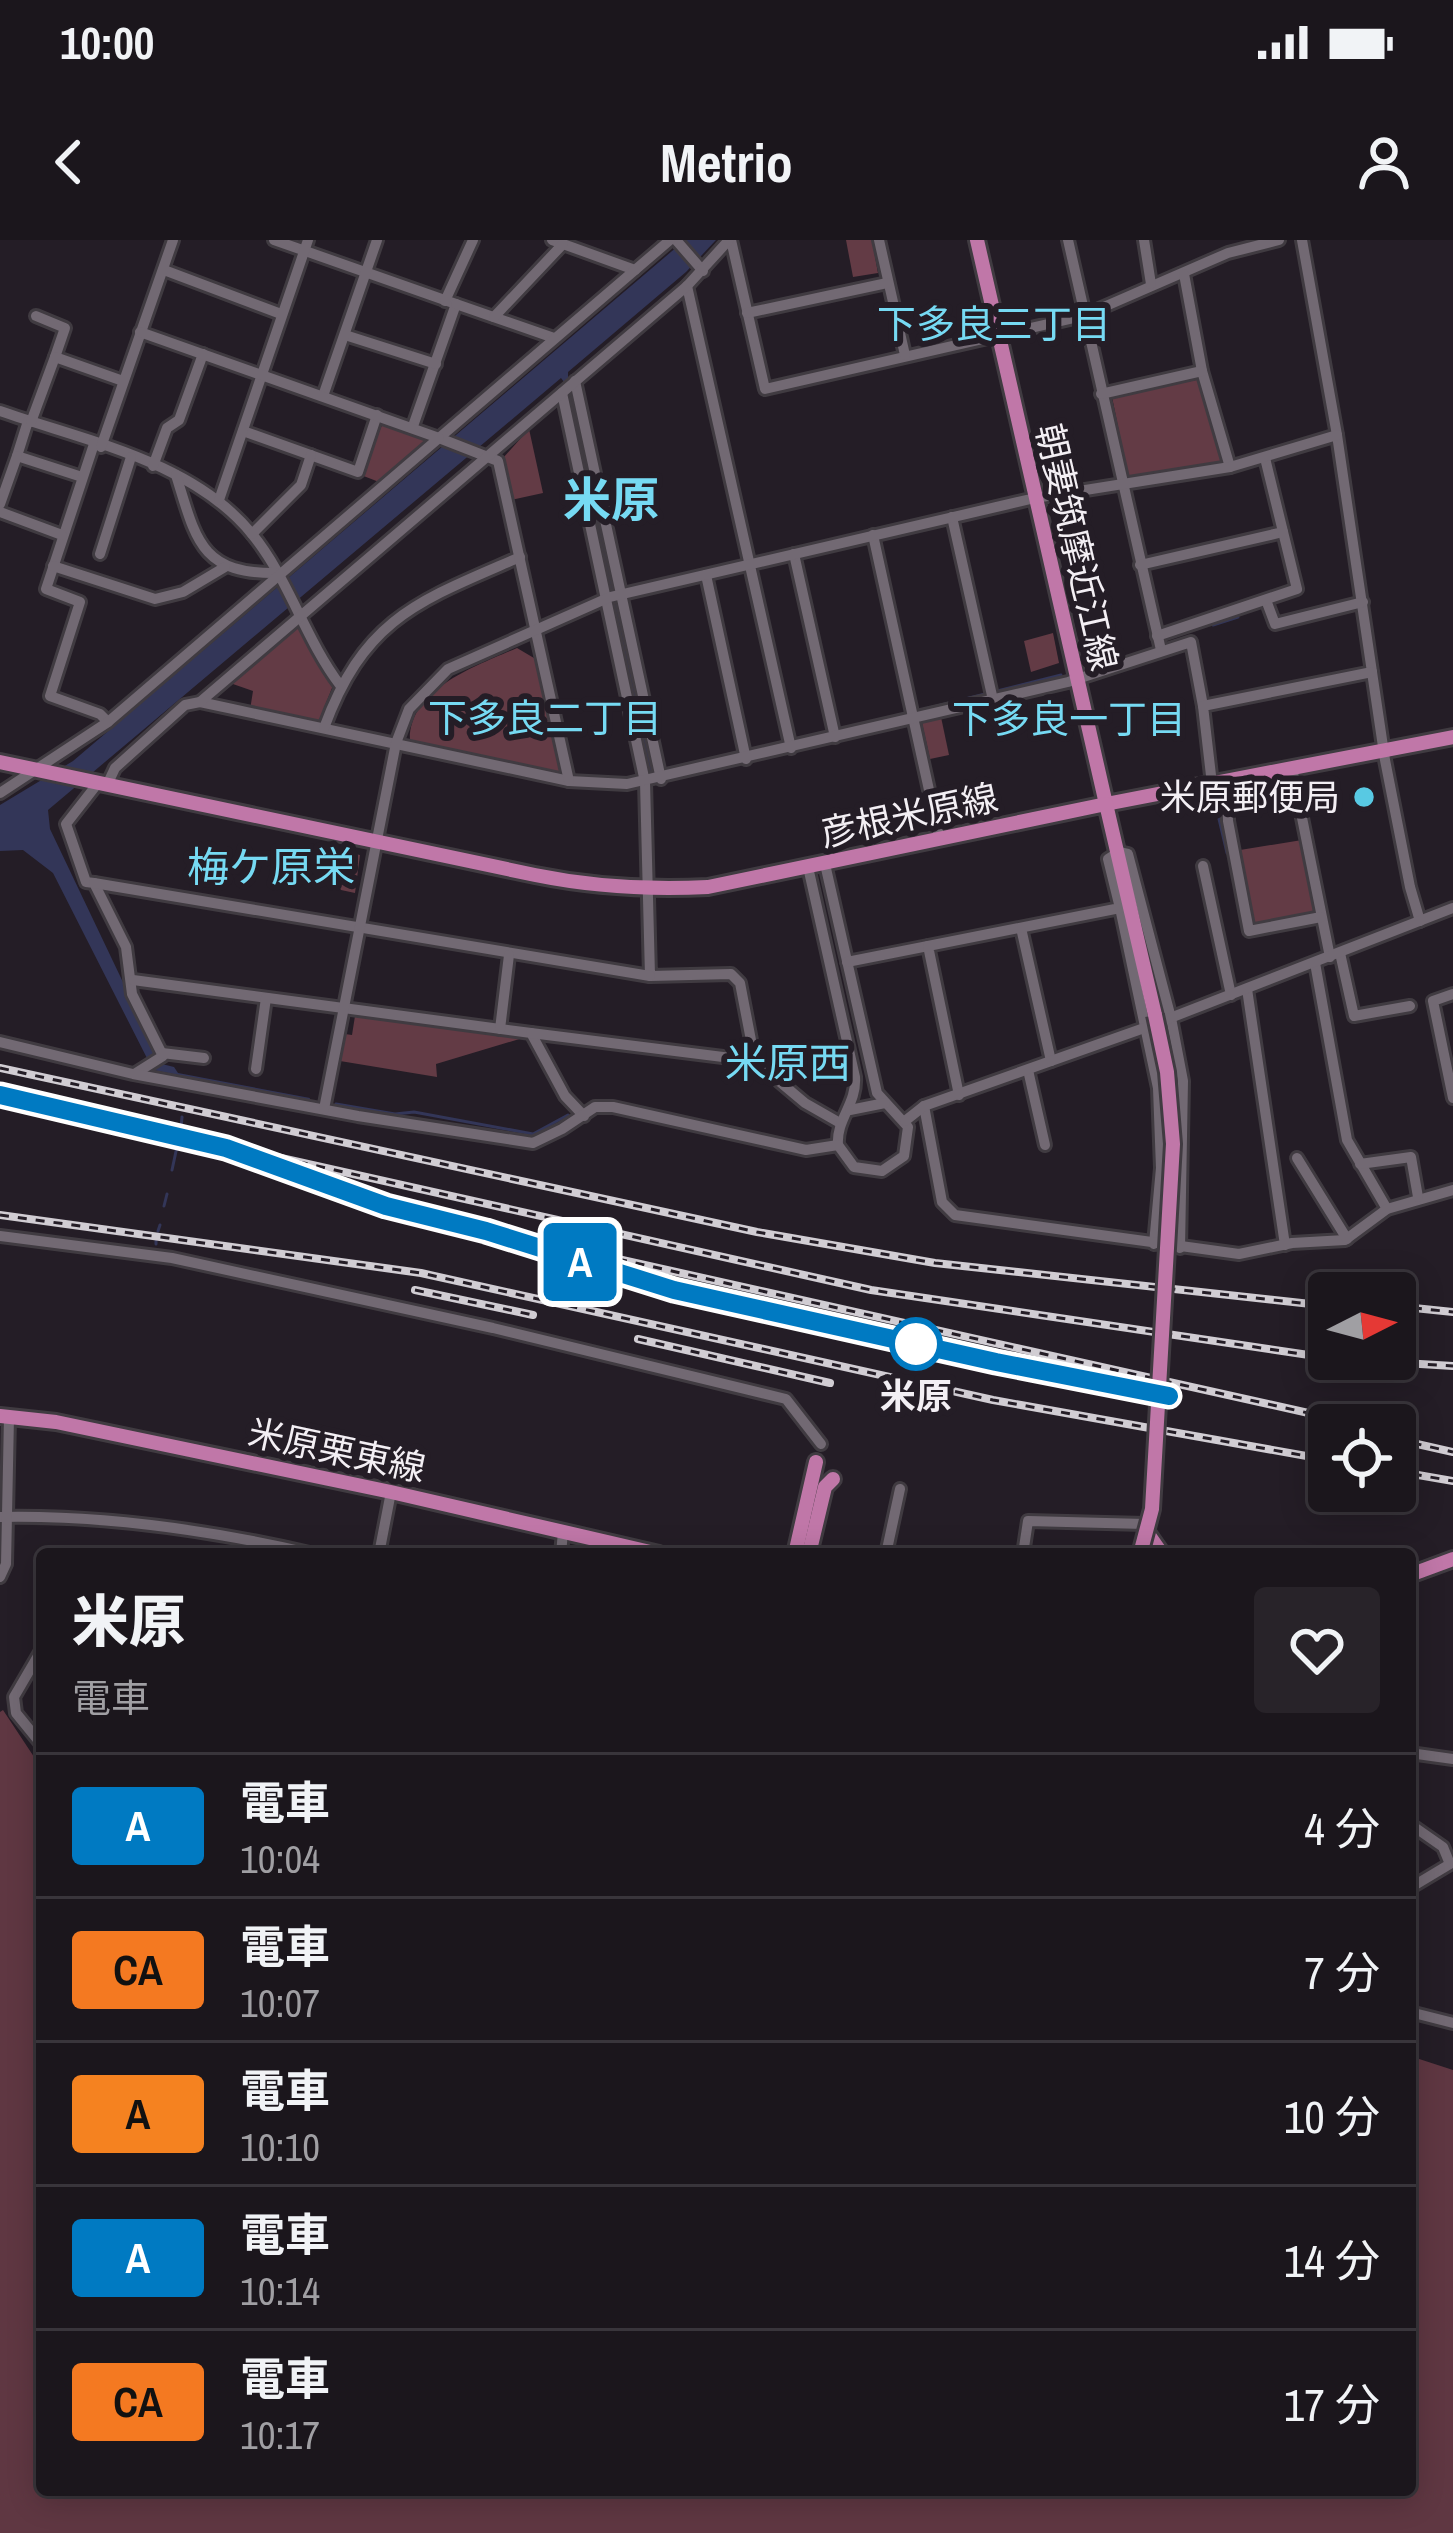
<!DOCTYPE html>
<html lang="ja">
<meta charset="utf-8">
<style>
body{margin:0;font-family:"Archivo Narrow","Noto Sans JP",sans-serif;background:#282329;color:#f1f3f6;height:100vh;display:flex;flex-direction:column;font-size:45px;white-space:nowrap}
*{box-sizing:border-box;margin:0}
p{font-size:39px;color:#a09fa3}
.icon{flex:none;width:66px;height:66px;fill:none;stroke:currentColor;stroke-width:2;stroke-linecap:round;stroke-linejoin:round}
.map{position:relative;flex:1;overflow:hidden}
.sheet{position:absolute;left:36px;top:1308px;width:1380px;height:948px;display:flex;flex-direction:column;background:#1b161c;border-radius:12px;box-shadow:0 6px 30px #0003,0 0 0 3px #39353b}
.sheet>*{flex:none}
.badge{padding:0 24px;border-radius:9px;font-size:42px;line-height:78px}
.needle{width:78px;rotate:84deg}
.buttons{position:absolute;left:1308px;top:1032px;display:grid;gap:24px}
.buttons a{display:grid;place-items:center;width:108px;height:108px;border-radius:12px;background:#1b161c;box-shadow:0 6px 30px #0003,0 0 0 3px #39353b;font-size:60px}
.map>.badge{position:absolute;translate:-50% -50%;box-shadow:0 0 0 6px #fff}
.round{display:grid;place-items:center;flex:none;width:126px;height:126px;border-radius:12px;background:#282329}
.overview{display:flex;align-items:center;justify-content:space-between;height:204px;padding:0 36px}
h1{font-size:57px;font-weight:800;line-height:90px}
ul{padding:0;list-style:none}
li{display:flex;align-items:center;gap:36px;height:144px;padding:0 36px;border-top:3px solid #39353b}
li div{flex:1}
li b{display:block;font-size:45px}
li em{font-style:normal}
li .badge{min-width:132px;font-weight:700;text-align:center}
.status{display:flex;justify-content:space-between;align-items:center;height:84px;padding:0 60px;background:#1b161c;direction:ltr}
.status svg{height:33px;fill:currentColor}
header{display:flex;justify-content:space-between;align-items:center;height:156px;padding:0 36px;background:#1b161c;font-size:54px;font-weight:800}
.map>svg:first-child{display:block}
</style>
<div class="status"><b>10:00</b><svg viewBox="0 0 49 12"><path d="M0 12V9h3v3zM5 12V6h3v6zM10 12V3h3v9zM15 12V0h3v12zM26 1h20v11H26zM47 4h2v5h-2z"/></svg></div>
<header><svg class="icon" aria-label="back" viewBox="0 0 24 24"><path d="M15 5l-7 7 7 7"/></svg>Metrio<svg class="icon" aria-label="person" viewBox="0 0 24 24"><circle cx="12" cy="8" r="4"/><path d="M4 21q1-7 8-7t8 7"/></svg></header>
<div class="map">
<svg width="1453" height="2293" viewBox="0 0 1453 2293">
<rect width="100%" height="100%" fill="#241d26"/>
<g fill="#633b45">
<path d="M 846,0 L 872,0 L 878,33 L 853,37 Z"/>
<path d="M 1201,139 L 1221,222 L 1128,236 L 1112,157 Z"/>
<path d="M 382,185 L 426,199 L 425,209 L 379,242 L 361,235 Z"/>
<path d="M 529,189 L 543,253 L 511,260 L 503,218 Z"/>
<path d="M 300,384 L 334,443 L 318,483 L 250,470 L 253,451 L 230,443 Z"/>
<path d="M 1053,393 L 1059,423 L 1031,432 L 1024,401 Z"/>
<path d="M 517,408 L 539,421 L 561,531 L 558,534 L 410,502 C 407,449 478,425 517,408 Z"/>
<path d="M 941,477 L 949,515 L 930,519 L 922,483 Z"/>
<path d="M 1302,600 L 1316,671 L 1256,684 L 1251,681 L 1240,610 Z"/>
<path d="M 317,606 L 360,615 L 355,653 L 341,650 L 335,640 L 330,645 L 324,643 L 322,634 L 314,629 L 315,623 L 319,625 L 321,620 L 316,617 Z"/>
<path d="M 355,776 L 526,797 L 436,824 L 437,837 L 340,821 L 345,794 L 352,795 Z"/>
</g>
<path fill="#5f3742" d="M 3,1470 L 42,1529 L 42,2250 L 1410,2250 L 1410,1816 L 1453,1830 L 1453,2293 L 0,2293 L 0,1472 Z"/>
<path fill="#333658" d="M 685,0 L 716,0 L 686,32 L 568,132 L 568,138 L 564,142 L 561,138 L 48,570 L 50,589 L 162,824 L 174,827 L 178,833 L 310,858 L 309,861 L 153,830 L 53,633 L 23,610 L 0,611 L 0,565 L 73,521 Z"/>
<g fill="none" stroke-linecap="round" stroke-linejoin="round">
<g stroke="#333658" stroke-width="3">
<path d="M 569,152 L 651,530 L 669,529"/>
<path d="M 1213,385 L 1238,377"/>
<path d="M 917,471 L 1061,435"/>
<path d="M 836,490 L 908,473"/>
<path d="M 1221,560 L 1219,579 L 1227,613"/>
<path d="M 336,864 L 395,874 L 414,872 L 533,894 L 568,875"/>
<path d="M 181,888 L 182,877"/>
<path d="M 172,930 L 178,902"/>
<path d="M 164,966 L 167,954"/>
<path d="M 158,991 L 160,985"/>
<path d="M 156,1004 L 156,1001"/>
</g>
<g stroke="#403b41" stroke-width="16">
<g id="minor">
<path d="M 274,0 L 456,64 L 413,186"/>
<path d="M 552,0 L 635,30"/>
<path d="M 676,0 L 703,31"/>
<path d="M 731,0 L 765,149 L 1083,76 L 1228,13 L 1279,0"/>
<path d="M 879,0 L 905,115"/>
<path d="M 1068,0 L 1161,410"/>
<path d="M 1144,0 L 1151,44"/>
<path d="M 1302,0 L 1337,195 L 1385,520 L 1410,647 L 1420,681"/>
<path d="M 164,30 L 281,74"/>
<path d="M 1184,34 L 1202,131 L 1230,227"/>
<path d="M 687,46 L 791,508"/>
<path d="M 445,61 L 473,0"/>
<path d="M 456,64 L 554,98"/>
<path d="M 747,73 L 887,43"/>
<path d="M 36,76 L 65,88 L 55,117"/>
<path d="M 494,77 L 563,4"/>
<path d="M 345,95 L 436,124"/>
<path d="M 575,141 L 661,539"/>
<path d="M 562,153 L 645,542 L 650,736 L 731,734 L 740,743 L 755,821 L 805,863 L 840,883"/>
<path d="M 1101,154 L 1202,131"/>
<path d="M 323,156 L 377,0"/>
<path d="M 0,171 C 85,201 193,221 252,294 C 289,339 305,399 340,445"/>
<path d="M 28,181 L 17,216 L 82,237"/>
<path d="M 31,182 L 55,117 L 123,141"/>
<path d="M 243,191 L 358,232 L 377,175"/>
<path d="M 94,204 L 46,349 L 80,362 L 50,456 L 100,474 L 108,482"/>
<path d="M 101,207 L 173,0"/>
<path d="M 153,226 L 167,188 L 179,180 L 203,114"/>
<path d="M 176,235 C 196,299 200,334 276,333"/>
<path d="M 219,260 L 308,0"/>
<path d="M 0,264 L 17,216"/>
<path d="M 0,272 L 62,295"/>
<path d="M 952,277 L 993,460"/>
<path d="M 252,294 L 301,245 L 311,215"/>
<path d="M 873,295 L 940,600"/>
<path d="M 100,314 L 131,217"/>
<path d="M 794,314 L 835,497"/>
<path d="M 1140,325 L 1283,292"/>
<path d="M 53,326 L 155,359 L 183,352 L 225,327"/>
<path d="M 706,335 L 746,519"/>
<path d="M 1266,360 L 1275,384 L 1363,362"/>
<path d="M 1157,396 L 1297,349 L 1265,218"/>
<path d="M 200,462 L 569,541 L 627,544 L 1068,442 L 1191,402 L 1203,466"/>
<path d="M 324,488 C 365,377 419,361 520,317"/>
<path d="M 1292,528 L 1330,717"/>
<path d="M 569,541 L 498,221 L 439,198 L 670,0"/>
<path d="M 1227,541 L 1228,581 L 1249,691 L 1321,677"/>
<path d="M 98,543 L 66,584 L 86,642 L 94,643 L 126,707 L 132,754 L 163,816 L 136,833"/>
<path d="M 1212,544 L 1203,466 L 1372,432"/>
<path d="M 107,545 L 115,528 L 185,465 L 200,462 L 687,46 L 729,0"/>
<path d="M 0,553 L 108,482 L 439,198 L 140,92"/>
<path d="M 1203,626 L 1231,755"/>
<path d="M 808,627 L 855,837 C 857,864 836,879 838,905 L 854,927 L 882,931 L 904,916 L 908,887 L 877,853 L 825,624"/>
<path d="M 94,643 L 650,736"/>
<path d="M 1120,668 L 1158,848 L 1161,928 L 1154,1004"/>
<path d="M 1021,688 L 1051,821"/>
<path d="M 1340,713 L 1354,776 L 1410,766"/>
<path d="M 847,722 L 928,706"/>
<path d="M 1315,723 L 1347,900 L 1387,969"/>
<path d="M 133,740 L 531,793 L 565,856 L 584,876"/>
<path d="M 1247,749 L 1285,1005"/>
<path d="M 1453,754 L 1433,761 L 1453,858"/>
<path d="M 500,789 L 509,715"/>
<path d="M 531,793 L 755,821"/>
<path d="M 0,802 L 133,834 L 358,876 L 533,903 L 562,889 L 595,867 L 613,867 L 806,910 L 838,905"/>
<path d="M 162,813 L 204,818"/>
<path d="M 256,829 L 266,758"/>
<path d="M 1028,830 L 1045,905"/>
<path d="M 959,855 L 928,706 L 1120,668 L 1108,619 L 1119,612 L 1128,614 L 1171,778 L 1183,841 L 1180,1008"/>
<path d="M 924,866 L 942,962 L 955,975 L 1239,1014 L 1292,1003 L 1345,1000 L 1387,969 L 1453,950"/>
<path d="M 324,869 L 396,503 L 409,469 L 448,429 L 610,357 L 1035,258 L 1230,227 L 1337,195"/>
<path d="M 850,870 L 885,863"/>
<path d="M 905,881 L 924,866 L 1147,787 L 1453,668"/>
<path d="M 1297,918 L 1347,999"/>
<path d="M 1360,924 L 1411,917 L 1418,957"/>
<path d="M 0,996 L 172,1018 L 493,1088 L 786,1159 L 821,1204"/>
<path d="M 0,1277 C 107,1275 210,1290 314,1314"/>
<path d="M 379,1314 L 391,1252"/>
<path d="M 561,1314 L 563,1292"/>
<path d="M 886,1314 L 900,1249"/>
<path d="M 1023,1314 L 1028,1281 L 1145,1284"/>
<path d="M 0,1337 L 6,1324 L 9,1177"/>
<path d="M 42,1409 L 14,1457 L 16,1473 L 42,1505"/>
<path d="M 1410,1513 L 1453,1519"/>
<path d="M 1410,1584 L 1443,1607 L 1450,1624 L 1410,1648"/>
<path d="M 1410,1772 L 1453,1783"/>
</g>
</g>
<g stroke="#403b41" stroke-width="20">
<g id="major">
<path d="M 977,0 L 1106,564 L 1453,497"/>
<path d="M 0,522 L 535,635 C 594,647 649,650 708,647 L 1106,564 L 1155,775"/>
<path d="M 0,1176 L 56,1182 L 391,1252 L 659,1314"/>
<path d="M 1148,1294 L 1162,1314"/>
<path d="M 795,1314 L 816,1222"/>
<path d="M 809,1314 L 825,1247 L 833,1239"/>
<path d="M 1410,1335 L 1453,1319"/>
</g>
</g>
<use href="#minor" stroke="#726973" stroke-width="10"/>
<use href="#major" stroke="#c077a8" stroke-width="14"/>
<g stroke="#d1cdd3" stroke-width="8">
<g id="rail">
<path d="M 0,828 L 757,992 L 935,1023 L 1329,1066"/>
<path d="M 0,855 L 871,1050 L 1329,1118"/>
<path d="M 305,937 L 403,971 L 1362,1185"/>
<path d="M 0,975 L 421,1033 L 993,1160 L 1329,1220"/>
<path d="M 641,1041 L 928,1107"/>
<path d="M 415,1050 L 533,1075"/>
<path d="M 1395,1066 L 1453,1072"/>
<path d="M 638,1099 L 830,1143"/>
<path d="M 1338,1119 L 1453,1126"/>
<path d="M 1395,1199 L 1453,1212"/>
<path d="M 1395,1231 L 1453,1241"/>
</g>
</g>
<use href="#rail" stroke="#241d26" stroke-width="3" stroke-dasharray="9" stroke-linecap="butt"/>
<g stroke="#403b41" stroke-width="20" stroke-linecap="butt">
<path id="major-bridge" d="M 1140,1314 L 1152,1269 L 1173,904 L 1167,832 L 1155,775"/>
</g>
<use href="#major-bridge" stroke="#c077a8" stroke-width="14"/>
</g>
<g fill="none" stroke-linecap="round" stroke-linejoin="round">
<g stroke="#fff" stroke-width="27">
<path id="line" d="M 0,855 L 226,908 L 386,966 L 486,991 L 674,1050 L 996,1122 L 1169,1156"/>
</g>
<use href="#line" stroke="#007ac2" stroke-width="18"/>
</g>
<circle fill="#58c9e3" stroke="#241d26" stroke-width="4.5" cx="1364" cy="557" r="12"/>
<circle fill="#fff" stroke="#007ac2" stroke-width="6" cx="916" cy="1104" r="24"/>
<g text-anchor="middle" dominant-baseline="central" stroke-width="12" stroke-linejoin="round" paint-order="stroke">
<g font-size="36" fill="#f3eff4" stroke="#241d26">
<text transform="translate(1077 307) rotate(77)">朝妻筑摩近江線</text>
<text transform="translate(909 575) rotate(-12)">彦根米原線</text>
<text transform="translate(337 1210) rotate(12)">米原栗東線</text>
</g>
<g font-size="36" fill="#f3eff4" stroke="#241d26" text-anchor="end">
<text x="1340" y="557">米原郵便局</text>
</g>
<g font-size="36" font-weight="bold" fill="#f3eff4" stroke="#241d26">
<text x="916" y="1156">米原</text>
</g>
<g font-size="39" fill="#76daf3" stroke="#241d26">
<text x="994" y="84">下多良三丁目</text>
<text x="545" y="478">下多良二丁目</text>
<text x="1069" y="479">下多良一丁目</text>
</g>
<g font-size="42" fill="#76daf3" stroke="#241d26">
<text x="271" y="627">梅ケ原栄</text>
<text x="788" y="823">米原西</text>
</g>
<g font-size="48" font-weight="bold" fill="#76daf3" stroke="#241d26">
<text x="611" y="259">米原</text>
</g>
</g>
</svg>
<div class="buttons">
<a><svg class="needle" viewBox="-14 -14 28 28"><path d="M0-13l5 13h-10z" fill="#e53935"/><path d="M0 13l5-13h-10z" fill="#a09fa3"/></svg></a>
<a><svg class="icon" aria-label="locate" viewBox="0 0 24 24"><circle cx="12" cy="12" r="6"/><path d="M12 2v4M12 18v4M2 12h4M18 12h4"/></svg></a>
</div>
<b class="badge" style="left:580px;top:1022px;background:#007ac2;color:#fff">A</b>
<section class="sheet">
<div class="overview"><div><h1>米原</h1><p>電車</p></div><a class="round"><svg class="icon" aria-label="heart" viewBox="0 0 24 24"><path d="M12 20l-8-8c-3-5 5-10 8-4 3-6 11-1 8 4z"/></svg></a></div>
<ul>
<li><span class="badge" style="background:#007ac2;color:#fff">A</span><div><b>電車</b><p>10:04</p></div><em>4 分</em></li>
<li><span class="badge" style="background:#f47921;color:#111">CA</span><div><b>電車</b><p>10:07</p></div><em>7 分</em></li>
<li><span class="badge" style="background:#f58220;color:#111">A</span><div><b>電車</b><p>10:10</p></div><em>10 分</em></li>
<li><span class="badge" style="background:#007ac2;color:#fff">A</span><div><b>電車</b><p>10:14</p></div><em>14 分</em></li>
<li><span class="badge" style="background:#f47921;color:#111">CA</span><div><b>電車</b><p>10:17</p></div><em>17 分</em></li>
</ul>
</section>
</div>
